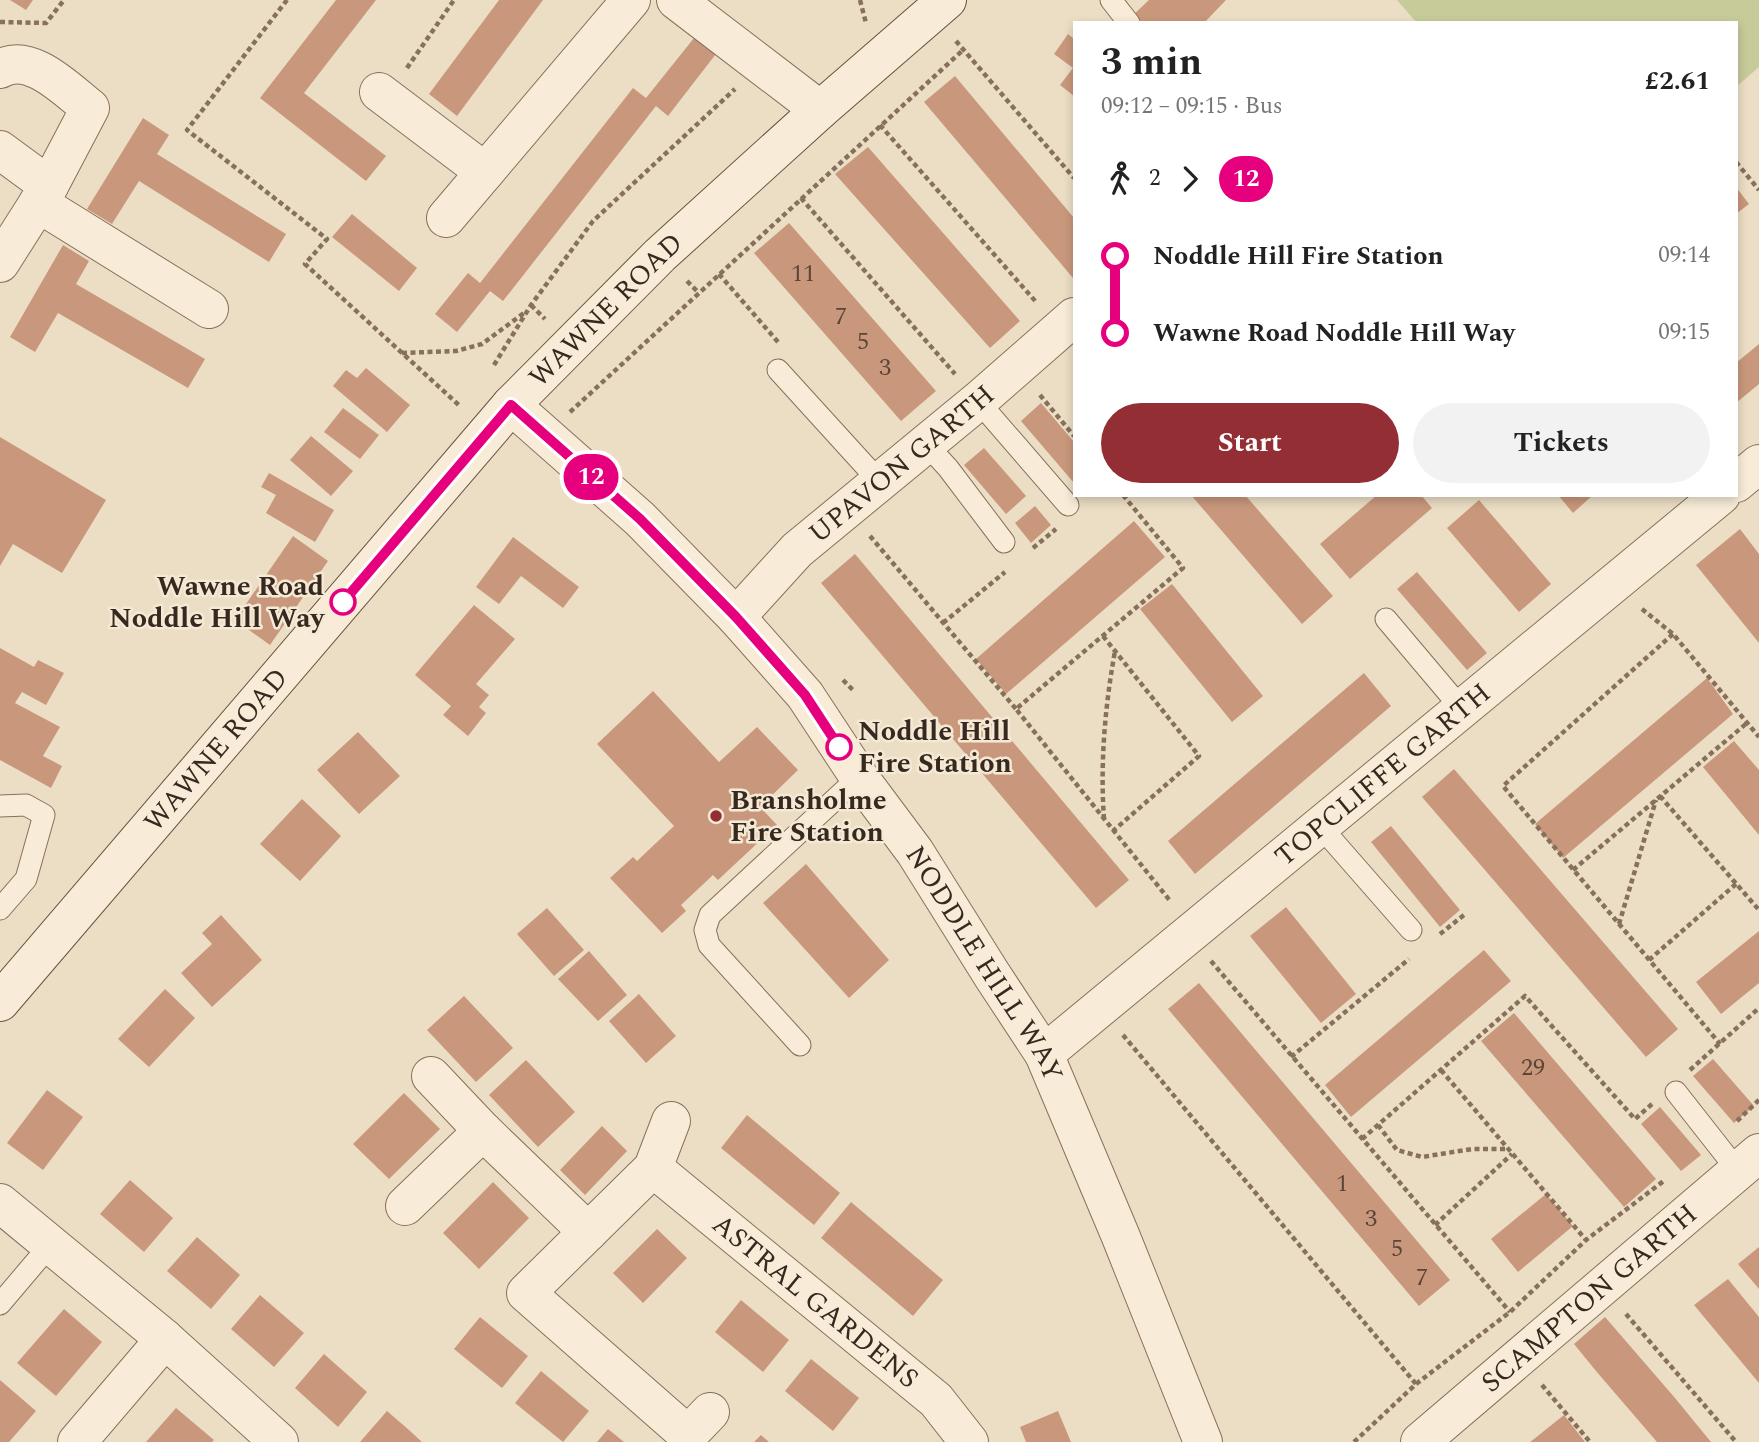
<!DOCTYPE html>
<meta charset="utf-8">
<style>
body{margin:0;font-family:Spectral,serif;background:#f2f2f2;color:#222;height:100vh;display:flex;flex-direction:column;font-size:26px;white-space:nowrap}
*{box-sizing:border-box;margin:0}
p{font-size:23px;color:#767676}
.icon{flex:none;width:38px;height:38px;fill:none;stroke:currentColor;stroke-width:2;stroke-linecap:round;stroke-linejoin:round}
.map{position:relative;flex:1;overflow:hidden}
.drawer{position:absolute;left:1073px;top:21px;width:665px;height:476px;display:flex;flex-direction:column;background:#fff;border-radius:0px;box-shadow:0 4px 10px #0003}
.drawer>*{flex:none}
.badge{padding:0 14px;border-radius:23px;font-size:24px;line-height:46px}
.map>.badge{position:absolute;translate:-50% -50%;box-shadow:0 0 0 4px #fff}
.legs{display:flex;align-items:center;gap:10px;height:77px;padding:0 28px;font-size:23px}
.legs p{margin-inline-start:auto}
.head{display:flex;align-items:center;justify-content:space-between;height:119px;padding:0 28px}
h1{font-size:38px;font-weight:700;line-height:52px}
.cta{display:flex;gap:14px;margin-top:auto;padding:14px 28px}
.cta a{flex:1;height:80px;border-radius:42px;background:#932e34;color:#fff;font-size:28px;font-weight:700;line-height:80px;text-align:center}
.cta a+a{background:#f2f2f2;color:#222}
ul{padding:0 28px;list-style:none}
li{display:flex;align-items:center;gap:24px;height:77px;font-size:26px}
li i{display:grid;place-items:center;width:10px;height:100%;margin:0 9px;background:currentColor}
li i::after{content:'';width:18px;height:18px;margin:-9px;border:5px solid;border-radius:50%;background:#fff}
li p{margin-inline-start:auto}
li:first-child i{background:linear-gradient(#0000 50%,currentColor 0)}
li:last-child i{background:linear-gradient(currentColor 50%,#0000 0)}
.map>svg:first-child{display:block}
</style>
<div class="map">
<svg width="1759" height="1442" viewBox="0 0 1759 1442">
<rect width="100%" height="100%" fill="#ecdec5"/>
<path fill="#c7ca99" d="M 1397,0 L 1759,0 L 1759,67 L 1736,87 L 1736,23 L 1417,23 Z"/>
<g fill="#c9987c">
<path d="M 10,0 L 33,0 L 26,10 Z"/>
<path d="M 336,0 L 376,0 L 304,93 L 386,156 L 366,181 L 260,98 Z"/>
<path d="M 499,0 L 543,0 L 457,116 L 429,94 Z"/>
<path d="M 1149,0 L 1226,0 L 1204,23 L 1133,23 L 1129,19 Z"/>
<path d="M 698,33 L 719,50 L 668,116 L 656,106 L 503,301 L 490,291 L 457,332 L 435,314 L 468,273 L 480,283 L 633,88 L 646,98 Z"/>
<path d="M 1068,34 L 1074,39 L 1074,96 L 1060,85 L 1073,68 L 1054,54 Z"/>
<path d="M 955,76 L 1074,218 L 1073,278 L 924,102 Z"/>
<path d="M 143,118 L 169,135 L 157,154 L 286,234 L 269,262 L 139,181 L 112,224 L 87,209 Z"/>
<path d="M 868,147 L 1020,321 L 990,348 L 835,174 Z"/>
<path d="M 1736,187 L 1749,204 L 1736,214 Z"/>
<path d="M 352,214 L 417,268 L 399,291 L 332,237 Z"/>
<path d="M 789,223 L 936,391 L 901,421 L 754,253 Z"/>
<path d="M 63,245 L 89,261 L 76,284 L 205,359 L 188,388 L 58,313 L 35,352 L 10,337 Z"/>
<path d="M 1759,344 L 1759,384 L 1736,403 L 1736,363 Z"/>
<path d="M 366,368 L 410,405 L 387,432 L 333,386 L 346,370 L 357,378 Z"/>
<path d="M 1041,403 L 1074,442 L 1074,483 L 1021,421 Z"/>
<path d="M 343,408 L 379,435 L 360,459 L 324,432 Z"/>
<path d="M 311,436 L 353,471 L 331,496 L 290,460 Z"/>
<path d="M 0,437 L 106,500 L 62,573 L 13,544 L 0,566 Z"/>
<path d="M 984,448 L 1026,496 L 1006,514 L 964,465 Z"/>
<path d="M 269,473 L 334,510 L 315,542 L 266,513 L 276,495 L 261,487 Z"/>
<path d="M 1191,495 L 1245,495 L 1333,596 L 1302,624 Z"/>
<path d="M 1377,495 L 1421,495 L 1432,508 L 1350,579 L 1320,544 Z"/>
<path d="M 1558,495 L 1593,495 L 1573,513 Z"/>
<path d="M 1479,500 L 1551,584 L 1519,612 L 1447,528 Z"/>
<path d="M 1035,506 L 1051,525 L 1031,543 L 1015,523 Z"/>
<path d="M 1134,521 L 1165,557 L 1006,694 L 976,659 Z"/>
<path d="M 1740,529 L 1759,554 L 1759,643 L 1696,565 Z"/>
<path d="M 293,536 L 328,561 L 270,645 L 235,620 Z"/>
<path d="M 513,537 L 579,587 L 563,608 L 521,576 L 499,604 L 476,587 Z"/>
<path d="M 855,554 L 1129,880 L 1096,908 L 821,583 Z"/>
<path d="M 1417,572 L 1487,653 L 1467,670 L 1397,589 Z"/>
<path d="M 1172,584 L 1263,696 L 1232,722 L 1140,609 Z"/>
<path d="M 474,605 L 515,639 L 476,684 L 489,695 L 479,707 L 486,713 L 468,736 L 443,715 L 451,706 L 415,675 Z"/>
<path d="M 0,648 L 34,667 L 38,660 L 64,673 L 46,705 L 22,692 L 15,703 L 60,727 L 43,756 L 62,766 L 51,788 L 0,760 Z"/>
<path d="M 1364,673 L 1391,706 L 1195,874 L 1168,841 Z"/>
<path d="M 1707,678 L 1733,714 L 1563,858 L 1535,824 Z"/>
<path d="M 653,691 L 719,762 L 757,727 L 798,770 L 760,807 L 777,825 L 718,880 L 713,875 L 681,905 L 686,911 L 662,933 L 610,878 L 633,857 L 637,861 L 674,826 L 597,744 Z"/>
<path d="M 358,732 L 400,776 L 359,814 L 317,770 Z"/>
<path d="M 1734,741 L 1759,770 L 1759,835 L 1703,767 Z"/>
<path d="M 1454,769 L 1678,1029 L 1646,1057 L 1422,797 Z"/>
<path d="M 302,799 L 341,836 L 300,881 L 260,844 Z"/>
<path d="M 1391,826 L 1460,910 L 1440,927 L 1371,842 Z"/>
<path d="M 806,864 L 889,960 L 849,998 L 763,903 Z"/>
<path d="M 1286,907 L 1356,994 L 1321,1023 L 1250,936 Z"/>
<path d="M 547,908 L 584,950 L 554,976 L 517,934 Z"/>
<path d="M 221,915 L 262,960 L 212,1007 L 181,973 L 212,944 L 202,933 Z"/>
<path d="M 1759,931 L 1759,983 L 1721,1014 L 1696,982 Z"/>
<path d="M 1484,950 L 1511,981 L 1351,1117 L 1325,1085 Z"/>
<path d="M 589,951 L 627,995 L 598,1021 L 558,979 Z"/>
<path d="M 1199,983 L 1450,1280 L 1419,1306 L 1168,1009 Z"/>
<path d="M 165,989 L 195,1018 L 149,1067 L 118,1039 Z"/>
<path d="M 639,994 L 676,1036 L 646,1063 L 609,1021 Z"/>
<path d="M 464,996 L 513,1048 L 476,1082 L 427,1030 Z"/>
<path d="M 1514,1013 L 1656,1179 L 1624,1207 L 1481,1041 Z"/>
<path d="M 1713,1059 L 1754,1106 L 1734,1123 L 1693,1076 Z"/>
<path d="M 526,1060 L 575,1112 L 538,1147 L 489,1095 Z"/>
<path d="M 47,1090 L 83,1117 L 43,1170 L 7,1143 Z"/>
<path d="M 404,1093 L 440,1129 L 389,1179 L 353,1144 Z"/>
<path d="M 1660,1107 L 1701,1155 L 1681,1171 L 1641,1124 Z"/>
<path d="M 747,1115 L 840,1193 L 814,1225 L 721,1148 Z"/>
<path d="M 602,1126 L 627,1151 L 585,1195 L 560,1170 Z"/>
<path d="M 130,1180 L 173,1218 L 144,1252 L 100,1214 Z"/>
<path d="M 493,1182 L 529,1218 L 479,1269 L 443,1233 Z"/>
<path d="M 1546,1194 L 1573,1226 L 1518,1272 L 1491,1239 Z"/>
<path d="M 851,1202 L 943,1280 L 913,1316 L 821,1238 Z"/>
<path d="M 657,1229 L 687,1258 L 643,1303 L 613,1273 Z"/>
<path d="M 197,1237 L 240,1275 L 211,1309 L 167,1271 Z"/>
<path d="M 1759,1247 L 1759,1289 L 1738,1264 Z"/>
<path d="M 1728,1279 L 1759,1317 L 1759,1383 L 1694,1305 Z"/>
<path d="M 260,1295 L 304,1333 L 274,1367 L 231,1329 Z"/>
<path d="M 741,1300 L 789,1340 L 763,1372 L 715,1332 Z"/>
<path d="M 64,1309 L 102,1342 L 56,1396 L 17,1363 Z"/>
<path d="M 480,1317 L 528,1356 L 502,1388 L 454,1349 Z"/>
<path d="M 1605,1317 L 1675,1398 L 1711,1442 L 1657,1442 L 1596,1371 L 1574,1344 Z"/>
<path d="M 324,1354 L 367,1392 L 338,1427 L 295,1388 Z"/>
<path d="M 811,1359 L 859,1398 L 833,1431 L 785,1391 Z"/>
<path d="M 541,1371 L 589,1411 L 563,1442 L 515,1403 Z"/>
<path d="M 0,1380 L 36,1411 L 9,1442 L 0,1442 Z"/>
<path d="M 176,1408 L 214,1440 L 212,1442 L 146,1442 Z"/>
<path d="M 387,1411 L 409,1430 L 422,1442 L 360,1442 Z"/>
<path d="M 1058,1411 L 1071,1442 L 1026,1442 L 1020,1427 Z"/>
<path d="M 1564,1415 L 1585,1442 L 1530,1442 L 1534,1439 Z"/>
<path d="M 608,1429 L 624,1442 L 597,1442 Z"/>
<path d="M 761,1435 L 769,1442 L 754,1442 Z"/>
</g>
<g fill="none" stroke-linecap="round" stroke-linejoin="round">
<g stroke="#87705c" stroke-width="23">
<g id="lane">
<path d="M 1111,0 L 1129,23"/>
<path d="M 778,370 L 879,481"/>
<path d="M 978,401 L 1068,505"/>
<path d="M 926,444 L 948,468 L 1004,542"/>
<path d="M 1386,619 L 1462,709"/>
<path d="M 0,806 L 26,805 L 44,815 L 26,879 L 0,909"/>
<path d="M 1320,826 L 1411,930"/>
<path d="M 800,1045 L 709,945 L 705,930 L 710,915 L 859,777"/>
<path d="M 1676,1092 L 1738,1171"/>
<path d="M 0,1304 L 50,1245"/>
</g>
</g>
<g stroke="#87705c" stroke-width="40">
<g id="street">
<path d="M 676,0 L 820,110"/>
<path d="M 0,69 C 30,51 67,90 90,108 L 49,186 L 0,150"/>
<path d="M 379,92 L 485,172"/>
<path d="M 38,203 L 209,309"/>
<path d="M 446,218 L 631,0"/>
<path d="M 0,263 L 49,186"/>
<path id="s1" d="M 511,405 L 640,519 L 736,617 L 805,695 L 859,777 L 915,852 L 992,975 L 1044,1054 L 1121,1237 L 1203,1442"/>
<path d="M 1736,483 L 1759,464"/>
<path id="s2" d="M 736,617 L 797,550 L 978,401 L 1074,317"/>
<path id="s3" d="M 1044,1054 L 1721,495"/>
<path d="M 431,1076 L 483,1131 L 588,1232"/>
<path d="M 671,1121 L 653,1168 L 526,1293 L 688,1435 L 710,1412"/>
<path id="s4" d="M 653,1168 L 936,1400 L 969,1442"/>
<path d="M 0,1203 L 165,1339 L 279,1442"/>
<path d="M 405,1206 L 483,1131"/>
<path d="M 77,1442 L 165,1339"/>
<path id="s5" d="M 1420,1442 L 1759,1153"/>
</g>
</g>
<g stroke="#69513f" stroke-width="40">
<g id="secondary">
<path id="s6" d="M 0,1002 L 511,405 L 660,255 L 820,110 L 947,0"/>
</g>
</g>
<g stroke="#87705c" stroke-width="4.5" stroke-dasharray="5 3.5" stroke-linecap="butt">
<path d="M 287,0 L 187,130 L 327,239 L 305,264 L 461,407"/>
<path d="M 860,0 L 866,23"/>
<path d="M 0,22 L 46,23 L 64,0"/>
<path d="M 956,41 L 1074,178"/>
<path d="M 407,68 L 454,0"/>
<path d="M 880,125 L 1037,303"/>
<path d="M 1736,162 L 1759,190"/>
<path d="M 801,198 L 955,374"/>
<path d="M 719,274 L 778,342"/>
<path d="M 687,281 L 699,293"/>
<path d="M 531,305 L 545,319"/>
<path d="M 402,353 L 456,351 L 482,344 L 524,313"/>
<path d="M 494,365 L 531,305 L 593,221 L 735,89"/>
<path d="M 1040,395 L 1074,436"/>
<path d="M 570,412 L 963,50"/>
<path d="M 1123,495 L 1183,568 L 1016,709 L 1171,902"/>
<path d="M 870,536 L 1016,709"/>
<path d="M 1033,548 L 1056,529"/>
<path d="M 1642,609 L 1673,634 L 1759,737"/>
<path d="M 943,623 L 1005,572"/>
<path d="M 1673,634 L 1503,786 L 1720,1044"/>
<path d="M 1103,636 L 1199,756 L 1113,831"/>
<path d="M 843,680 L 854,691"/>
<path d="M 1660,796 L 1759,910"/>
<path d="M 1104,819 C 1100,763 1105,706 1115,651"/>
<path d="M 1573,870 L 1747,723"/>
<path d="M 1619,924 L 1656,800"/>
<path d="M 1440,934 L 1464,915"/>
<path d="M 1649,960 L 1736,884"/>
<path d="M 1211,961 L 1510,1312"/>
<path d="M 1123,1035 L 1416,1384"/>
<path d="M 1291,1057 L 1409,959"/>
<path d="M 1441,1070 L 1586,1240"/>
<path d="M 1690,1070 L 1759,1008"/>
<path d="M 1737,1121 L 1759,1100"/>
<path d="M 1378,1125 L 1397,1150 L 1422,1157 L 1472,1149 L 1508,1149"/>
<path d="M 1362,1139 L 1525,996 L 1635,1119 L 1652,1104"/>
<path d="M 1435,1225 L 1512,1154"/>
<path d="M 1626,1314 L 1736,1442"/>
<path d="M 1542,1385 L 1590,1442"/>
<path d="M 1354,1442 L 1416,1384 L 1510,1312 L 1586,1240 L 1665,1180"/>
</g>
<use href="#lane" stroke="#f8ecd8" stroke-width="21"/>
<use href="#street" stroke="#f8ecd8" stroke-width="38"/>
<use href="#secondary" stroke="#f8ecd8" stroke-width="38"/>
</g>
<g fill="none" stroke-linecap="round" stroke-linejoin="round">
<g stroke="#fff" stroke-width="16">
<path id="line-1" d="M 343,602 L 511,405 L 640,519 L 736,617 L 805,695 L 839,747"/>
</g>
<use href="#line-1" stroke="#e6007e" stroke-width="10"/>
</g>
<g fill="#fff" stroke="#e6007e" stroke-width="3.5">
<circle cx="343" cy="602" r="12"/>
<circle cx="839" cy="747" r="12"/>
</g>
<circle fill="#932e34" stroke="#f4e9d4" stroke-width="2.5" cx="716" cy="816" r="7"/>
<g text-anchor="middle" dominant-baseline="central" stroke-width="5" stroke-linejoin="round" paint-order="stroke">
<g font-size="24" fill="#5c4536">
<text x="803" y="274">11</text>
<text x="841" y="317">7</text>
<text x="863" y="342">5</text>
<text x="885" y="368">3</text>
<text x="1533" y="1068">29</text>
<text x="1342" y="1184">1</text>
<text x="1371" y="1219">3</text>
<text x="1397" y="1249">5</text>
<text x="1422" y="1278">7</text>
</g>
<g font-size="28" fill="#37291f" stroke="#f4e9d4">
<text stroke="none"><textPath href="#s6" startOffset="920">WAWNE ROAD</textPath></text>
<text stroke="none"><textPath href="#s2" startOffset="226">UPAVON GARTH</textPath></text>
<text stroke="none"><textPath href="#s6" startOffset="332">WAWNE ROAD</textPath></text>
<text stroke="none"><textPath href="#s3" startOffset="439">TOPCLIFFE GARTH</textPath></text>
<text stroke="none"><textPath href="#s1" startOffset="737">NODDLE HILL WAY</textPath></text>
<text stroke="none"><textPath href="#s5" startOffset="222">SCAMPTON GARTH</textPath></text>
<text stroke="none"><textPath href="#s4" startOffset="210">ASTRAL GARDENS</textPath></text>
</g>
<g font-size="28" font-weight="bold" fill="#37291f" stroke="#f4e9d4" text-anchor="end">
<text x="324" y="586">Wawne Road<tspan x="324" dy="32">Noddle Hill Way</tspan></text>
<text x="858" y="731" text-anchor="start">Noddle Hill<tspan x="858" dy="32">Fire Station</tspan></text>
</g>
<g font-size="28" font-weight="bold" fill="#37291f" stroke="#f4e9d4" text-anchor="start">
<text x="730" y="800">Bransholme<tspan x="730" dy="32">Fire Station</tspan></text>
</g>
</g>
</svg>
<b class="badge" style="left:591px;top:477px;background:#e6007e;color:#fff">12</b>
<section class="drawer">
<div class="head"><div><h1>3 min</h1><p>09:12 – 09:15 · Bus</p></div><b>£2.61</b></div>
<div class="legs"><svg class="icon" aria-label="walk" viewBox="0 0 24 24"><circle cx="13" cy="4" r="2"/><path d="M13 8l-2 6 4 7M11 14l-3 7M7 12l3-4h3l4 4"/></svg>2<svg class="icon" aria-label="forward" viewBox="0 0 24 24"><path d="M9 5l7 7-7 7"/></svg><b class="badge" style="background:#e6007e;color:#fff">12</b></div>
<ul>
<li><i style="color:#e6007e"></i><b>Noddle Hill Fire Station</b><p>09:14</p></li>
<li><i style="color:#e6007e"></i><b>Wawne Road Noddle Hill Way</b><p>09:15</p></li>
</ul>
<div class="cta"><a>Start</a><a>Tickets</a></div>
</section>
</div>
